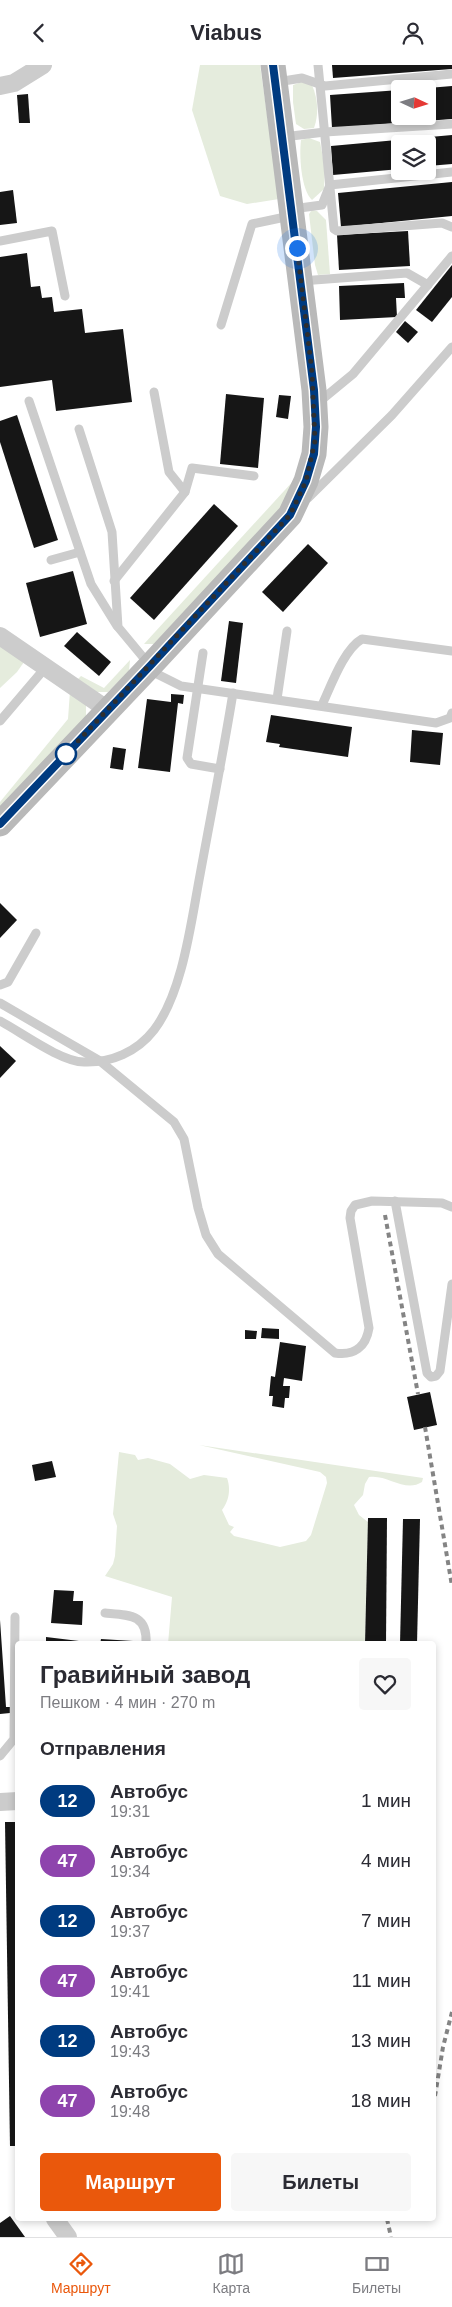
<!DOCTYPE html>
<html lang="ru">
<meta charset="utf-8">
<style>
body{margin:0;font-family:Helvetica,sans-serif;background:#f7f7f7;color:#2b2b33;height:100vh;display:flex;flex-direction:column;font-size:19px;white-space:nowrap}
*{box-sizing:border-box;margin:0}
p{font-size:16px;color:#7c7c81}
.icon{flex:none;width:28px;height:28px;fill:none;stroke:currentColor;stroke-width:2;stroke-linecap:round;stroke-linejoin:round}
.map{position:relative;flex:1;overflow:hidden}
.panel{position:absolute;left:15px;top:1576px;width:421px;height:580px;display:flex;flex-direction:column;background:#fff;border-radius:5px;box-shadow:0 2px 8px #0003}
.panel>*{flex:none}
.badge{padding:0 10px;border-radius:16px;font-size:18px;line-height:32px}
.needle{width:32px;rotate:94deg}
.tools{position:absolute;left:391px;top:15px;display:grid;gap:10px}
.tools a{display:grid;place-items:center;width:45px;height:45px;border-radius:5px;background:#fff;box-shadow:0 2px 8px #0003;font-size:25px}
.you{position:absolute;width:25px;height:25px;margin:-12px;border:4px solid #fff;border-radius:50%;background:#1a73e8;box-shadow:0 0 0 8px #1a73e833}
.map>.badge{position:absolute;translate:-50% -50%;box-shadow:0 0 0 2px #fff}
h2{padding:0 25px;font-size:19px;line-height:45px}
.round{display:grid;place-items:center;flex:none;width:52px;height:52px;border-radius:5px;background:#f7f7f7}
.summary{display:flex;align-items:center;justify-content:space-between;height:85px;padding:0 25px}
h1{font-size:24px;font-weight:800;line-height:38px}
.cta{display:flex;gap:10px;margin-top:auto;padding:10px 25px}
.cta a{flex:1;height:58px;border-radius:5px;background:#ea580c;color:#fff;font-size:20px;font-weight:800;line-height:58px;text-align:center}
.cta a+a{background:#f7f7f7;color:#2b2b33}
ul{padding:0;list-style:none}
li{display:flex;align-items:center;gap:15px;height:60px;padding:0 25px}
li div{flex:1}
li b{display:block;font-size:19px}
li em{font-style:normal}
li .badge{min-width:55px;font-weight:700;text-align:center}
header{display:flex;justify-content:space-between;align-items:center;height:65px;padding:0 25px;background:#fff;font-size:22px;font-weight:800}
.tabs{display:flex;justify-content:space-around;align-items:center;height:70px;border-top:1px solid #e1e1e2;background:#fff;font-size:14px;color:#7c7c81}
.tabs a{display:grid;justify-items:center;gap:2px}
.tabs .current{color:#ea580c}
.map>svg:first-child{display:block}
</style>
<header><svg class="icon" aria-label="back" viewBox="0 0 24 24"><path d="M15 5l-7 7 7 7"/></svg>Viabus<svg class="icon" aria-label="person" viewBox="0 0 24 24"><circle cx="12" cy="8" r="4"/><path d="M4 21q1-7 8-7t8 7"/></svg></header>
<div class="map">
<svg width="452" height="2172" viewBox="0 0 452 2172">
<rect width="100%" height="100%" fill="#fff"/>
<g fill="#e5ecdd">
<path d="M 200,0 L 260,0 L 279,134 L 247,139 L 220,131 L 192,45 Z"/>
<path d="M 305,16 L 312,20 C 318,34 319,49 314,63 L 304,64 L 296,59 L 293,37 L 293,20 Z"/>
<path d="M 309,73 L 320,77 L 325,104 L 324,124 L 312,135 C 301,125 299,90 301,75 Z"/>
<path d="M 312,145 L 317,146 L 326,155 L 330,209 L 318,210 L 315,200 L 309,149 Z"/>
<path d="M 295,414 L 286,438 L 154,579 L 144,579 Z"/>
<path d="M 0,579 L 24,597 L 17,607 L 0,623 Z"/>
<path d="M 130,595 L 129,606 L 108,627 L 97,627 L 78,614 L 81,611 L 104,623 Z"/>
<path d="M 70,626 L 86,638 L 86,653 L 0,746 L 0,737 L 68,654 Z"/>
<path d="M 199,1380 L 423,1413 L 422,1417 C 405,1428 387,1409 369,1412 L 365,1419 L 363,1430 L 354,1440 L 359,1450 L 368,1457 L 365,1579 L 168,1579 L 172,1532 L 105,1511 L 113,1499 L 115,1491 L 117,1461 L 113,1449 L 119,1387 L 135,1390 L 138,1395 L 148,1393 L 170,1399 L 190,1414 L 204,1410 L 227,1413 C 231,1424 229,1436 222,1445 L 229,1460 L 234,1462 L 230,1467 L 234,1471 L 280,1482 L 306,1476 L 311,1470 L 327,1418 L 326,1412 L 320,1407 Z"/>
</g>
<g fill="#161616">
<path d="M 332,0 L 452,0 L 452,4 L 333,13 Z"/>
<path d="M 452,21 L 452,54 L 332,63 L 330,30 L 400,25 L 400,51 L 428,51 L 428,23 Z"/>
<path d="M 28,29 L 30,58 L 19,58 L 17,30 Z"/>
<path d="M 452,70 L 452,99 L 428,101 L 428,79 L 400,79 L 400,104 L 333,110 L 331,81 Z"/>
<path d="M 452,117 L 452,151 L 341,162 L 338,128 Z"/>
<path d="M 13,125 L 17,158 L 0,160 L 0,127 Z"/>
<path d="M 408,166 L 410,201 L 339,205 L 337,170 Z"/>
<path d="M 27,188 L 31,222 L 40,221 L 42,233 L 52,232 L 54,247 L 82,244 L 85,268 L 123,264 L 132,337 L 56,346 L 52,315 L 0,322 L 0,192 Z"/>
<path d="M 452,200 L 452,232 L 432,257 L 416,245 Z"/>
<path d="M 404,218 L 405,233 L 396,233 L 397,252 L 340,255 L 339,221 Z"/>
<path d="M 405,256 L 418,267 L 408,278 L 396,267 Z"/>
<path d="M 226,329 L 264,333 L 258,403 L 220,399 Z"/>
<path d="M 279,330 L 291,331 L 288,354 L 276,352 Z"/>
<path d="M 17,350 L 58,475 L 34,483 L 0,377 L 0,356 Z"/>
<path d="M 214,439 L 238,461 L 154,555 L 130,533 Z"/>
<path d="M 308,479 L 328,498 L 283,547 L 262,527 Z"/>
<path d="M 73,506 L 87,559 L 40,572 L 26,518 Z"/>
<path d="M 229,556 L 243,558 L 236,618 L 221,616 Z"/>
<path d="M 77,567 L 111,597 L 99,611 L 64,581 Z"/>
<path d="M 171,629 L 184,630 L 183,639 L 178,638 L 170,707 L 138,703 L 147,634 L 171,637 Z"/>
<path d="M 271,650 L 352,662 L 348,692 L 279,682 L 280,679 L 266,677 Z"/>
<path d="M 412,665 L 443,668 L 440,700 L 410,697 Z"/>
<path d="M 113,682 L 126,684 L 123,705 L 110,703 Z"/>
<path d="M 0,838 L 17,855 L 0,873 Z"/>
<path d="M 0,981 L 16,996 L 0,1013 Z"/>
<path d="M 262,1263 L 279,1264 L 279,1274 L 261,1273 Z"/>
<path d="M 245,1265 L 257,1266 L 256,1274 L 245,1274 Z"/>
<path d="M 280,1277 L 306,1281 L 302,1316 L 284,1313 L 283,1321 L 290,1321 L 289,1333 L 285,1333 L 284,1343 L 272,1341 L 273,1331 L 269,1331 L 271,1311 L 275,1312 Z"/>
<path d="M 430,1327 L 437,1360 L 414,1365 L 407,1332 Z"/>
<path d="M 52,1396 L 56,1412 L 35,1416 L 32,1400 Z"/>
<path d="M 368,1453 L 387,1453 L 386,1579 L 365,1579 Z"/>
<path d="M 403,1454 L 420,1454 L 417,1579 L 400,1579 Z"/>
<path d="M 54,1525 L 74,1526 L 73,1536 L 83,1536 L 82,1560 L 51,1558 Z"/>
<path d="M 0,1555 L 6,1642 L 10,1642 L 10,1648 L 0,1649 Z"/>
<path d="M 46,1572 L 79,1576 L 79,1579 L 46,1579 Z"/>
<path d="M 101,1574 L 133,1576 L 133,1579 L 100,1579 Z"/>
<path d="M 5,1757 L 18,1757 L 18,2081 L 10,2081 Z"/>
<path d="M 10,2151 L 25,2172 L 0,2172 L 0,2158 Z"/>
</g>
<g fill="none" stroke-linecap="round" stroke-linejoin="round">
<g stroke="#ccc" stroke-width="9">
<path d="M 318,0 L 334,164 L 337,166 L 442,158 L 452,162"/>
<path d="M 277,17 L 302,13 L 325,21 L 452,9"/>
<path d="M 283,72 L 325,67 L 452,59"/>
<path d="M 292,144 L 322,140 L 330,120 L 452,107"/>
<path d="M 0,176 L 52,166 L 65,231"/>
<path d="M 301,216 L 407,208 L 428,220"/>
<path d="M 221,260 L 252,159 L 290,151"/>
<path d="M 154,327 L 169,407 L 185,427"/>
<path d="M 29,336 L 91,519 L 117,561"/>
<path d="M 319,337 L 353,309 L 452,191"/>
<path d="M 79,364 L 112,467 L 118,562 L 157,609 L 181,621 L 436,658 L 450,653 L 452,648"/>
<path d="M 308,433 L 392,350 L 452,282"/>
<path d="M 51,495 L 80,487"/>
<path d="M 114,516 L 185,427 L 192,403 L 254,411"/>
<path d="M 203,588 L 187,693 L 191,699 L 220,704"/>
<path d="M 277,634 L 287,566"/>
<path d="M 322,640 C 331,621 344,584 362,574 L 452,586"/>
<path d="M 0,656 L 46,602"/>
<path d="M 0,920 L 8,917 L 36,868"/>
<path d="M 0,938 L 100,996 L 174,1057 L 184,1074 L 198,1143 L 206,1170 L 218,1189 L 335,1288 C 354,1291 366,1282 369,1263 L 350,1153 L 351,1146 L 355,1140 L 372,1136 L 442,1138 L 452,1142"/>
<path d="M 0,956 C 21,967 61,997 84,997 C 111,998 137,987 154,965 C 183,927 191,857 200,810 C 211,750 223,689 233,628"/>
<path d="M 395,1136 L 427,1308 L 431,1312 L 436,1311 L 440,1306 L 452,1219"/>
<path d="M 105,1548 C 129,1550 148,1549 146,1579"/>
<path d="M 0,1691 L 14,1674 L 15,1552"/>
</g>
<g stroke="#ccc" stroke-width="18">
<path d="M 0,21 L 14,18 L 43,0"/>
<path d="M 0,571 L 108,645"/>
<path d="M 0,1737 L 18,1736"/>
<path d="M 55,2154 L 68,2172"/>
</g>
<path stroke="#b9b9b9" stroke-width="25" d="M 0,759 L 150,601 L 290,450 L 306,416 L 314,389 L 316,362 L 314,325 L 273,0"/>
<g stroke="#848484" stroke-width="4" stroke-dasharray="5 4" stroke-linecap="butt">
<path d="M 385,1150 L 418,1329"/>
<path d="M 425,1362 L 452,1521"/>
<path d="M 435,2031 L 443,1982 L 452,1947"/>
<path d="M 387,2154 L 391,2172"/>
</g>
</g>
<g fill="none" stroke-linecap="round" stroke-linejoin="round">
<g stroke="#fff" stroke-width="11">
<path id="line" d="M 0,759 L 150,601 L 290,450 L 306,416 L 314,389 L 316,362 L 314,325 L 273,0"/>
</g>
<use href="#line" stroke="#003b80" stroke-width="8"/>
<path stroke="#2f2f2f" stroke-width="5" stroke-dasharray="0 9" d="M 66,689 L 290,450 L 306,416 L 315,376 L 312,307 L 297,183"/>
</g>
<circle fill="#fff" stroke="#003b80" stroke-width="2.5" cx="66" cy="689" r="10"/>
</svg>
<div class="tools">
<a><svg class="needle" viewBox="-14 -14 28 28"><path d="M0-13l5 13h-10z" fill="#e53935"/><path d="M0 13l5-13h-10z" fill="#7c7c81"/></svg></a>
<a><svg class="icon" aria-label="layers" viewBox="0 0 24 24"><path d="M12 4l9 5-9 5-9-5zM3 14l9 5 9-5"/></svg></a>
</div>
<div class="you" style="left:297px;top:183px"></div>
<section class="panel">
<div class="summary"><div><h1>Гравийный завод</h1><p>Пешком · 4 мин · 270 m</p></div><a class="round"><svg class="icon" aria-label="heart" viewBox="0 0 24 24"><path d="M12 20l-8-8c-3-5 5-10 8-4 3-6 11-1 8 4z"/></svg></a></div>
<h2>Отправления</h2>
<ul>
<li><span class="badge" style="background:#003b80;color:#fff">12</span><div><b>Автобус</b><p>19:31</p></div><em>1 мин</em></li>
<li><span class="badge" style="background:#8e44ad;color:#fff">47</span><div><b>Автобус</b><p>19:34</p></div><em>4 мин</em></li>
<li><span class="badge" style="background:#003b80;color:#fff">12</span><div><b>Автобус</b><p>19:37</p></div><em>7 мин</em></li>
<li><span class="badge" style="background:#8e44ad;color:#fff">47</span><div><b>Автобус</b><p>19:41</p></div><em>11 мин</em></li>
<li><span class="badge" style="background:#003b80;color:#fff">12</span><div><b>Автобус</b><p>19:43</p></div><em>13 мин</em></li>
<li><span class="badge" style="background:#8e44ad;color:#fff">47</span><div><b>Автобус</b><p>19:48</p></div><em>18 мин</em></li>
</ul>
<div class="cta"><a>Маршрут</a><a>Билеты</a></div>
</section>
</div>
<nav class="tabs">
<a class="current"><svg class="icon" aria-label="directions" viewBox="0 0 24 24"><path d="M12 3l9 9-9 9-9-9zM9 14v-3h6M13 9l2 2-2 2"/></svg>Маршрут</a>
<a><svg class="icon" aria-label="map" viewBox="0 0 24 24"><path d="M3 6l6-2 6 2 6-2v14l-6 2-6-2-6 2zM9 4v14M15 6v14"/></svg>Карта</a>
<a><svg class="icon" aria-label="tickets" viewBox="0 0 24 24"><path d="M3 7h18v10H3zM15 7v10"/></svg>Билеты</a>
</nav>
